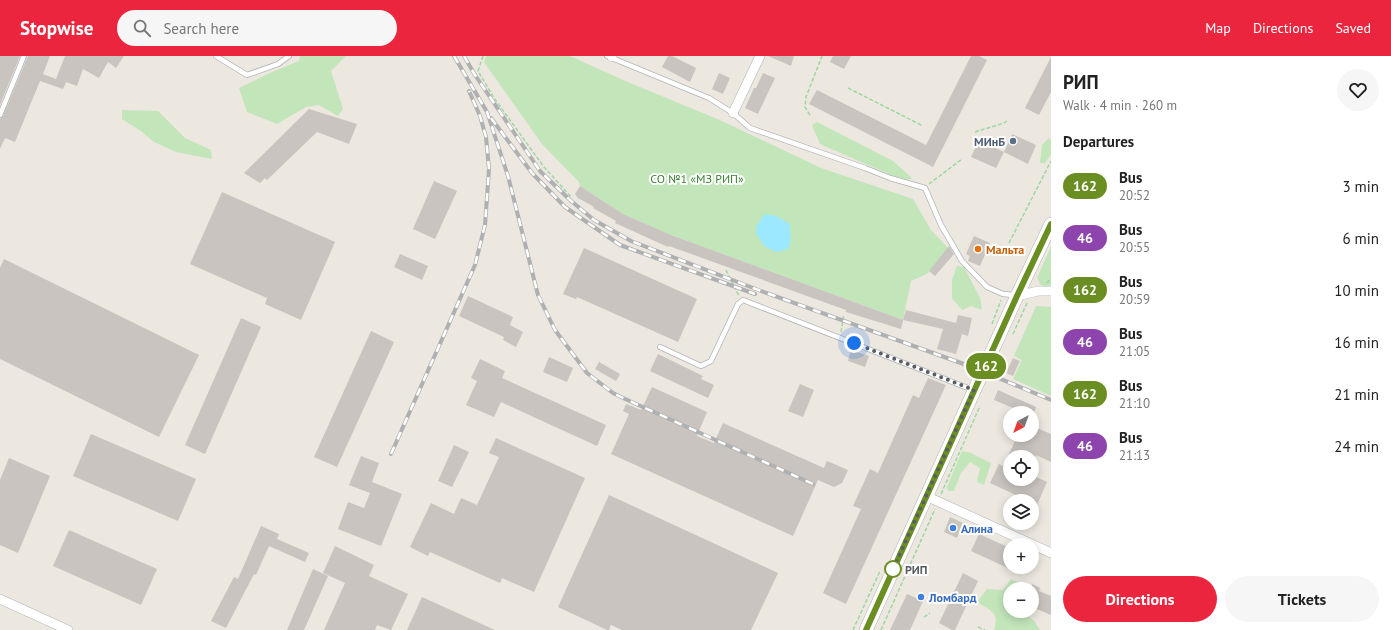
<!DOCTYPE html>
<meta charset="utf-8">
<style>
body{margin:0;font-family:"PT Sans",sans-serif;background:#f6f6f6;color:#222;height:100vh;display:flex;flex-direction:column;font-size:15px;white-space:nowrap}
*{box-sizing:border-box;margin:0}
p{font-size:13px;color:#767676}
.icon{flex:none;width:22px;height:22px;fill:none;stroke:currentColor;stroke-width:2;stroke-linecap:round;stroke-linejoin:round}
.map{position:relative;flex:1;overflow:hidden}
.drawer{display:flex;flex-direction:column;background:#fff;width:340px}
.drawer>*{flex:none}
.badge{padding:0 8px;border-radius:13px;font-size:14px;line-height:26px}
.needle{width:26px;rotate:221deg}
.tools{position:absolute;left:1003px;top:350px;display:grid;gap:8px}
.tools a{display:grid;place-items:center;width:36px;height:36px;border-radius:50%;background:#fff;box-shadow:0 2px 10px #0003;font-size:20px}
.you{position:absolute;width:20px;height:20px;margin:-10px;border:3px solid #fff;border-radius:50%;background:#1a73e8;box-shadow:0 0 0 6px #1a73e833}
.map>.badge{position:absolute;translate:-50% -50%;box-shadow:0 0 0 2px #fff}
h2{padding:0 12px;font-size:15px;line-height:36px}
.round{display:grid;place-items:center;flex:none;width:42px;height:42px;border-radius:21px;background:#f6f6f6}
.head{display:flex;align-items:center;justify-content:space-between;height:68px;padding:0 12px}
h1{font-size:19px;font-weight:700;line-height:30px}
.primary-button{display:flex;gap:8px;margin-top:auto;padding:8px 12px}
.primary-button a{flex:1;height:46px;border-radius:24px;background:#ec253e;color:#fff;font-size:16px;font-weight:700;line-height:46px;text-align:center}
.primary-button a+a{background:#f6f6f6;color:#222}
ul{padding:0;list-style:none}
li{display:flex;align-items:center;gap:12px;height:52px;padding:0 12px}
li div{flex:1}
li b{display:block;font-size:15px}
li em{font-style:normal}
li .badge{min-width:44px;font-weight:700;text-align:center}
header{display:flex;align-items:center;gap:24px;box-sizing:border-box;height:56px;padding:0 20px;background:#ec253e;color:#fff}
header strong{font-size:19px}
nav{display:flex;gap:22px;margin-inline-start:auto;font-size:14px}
.search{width:280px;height:36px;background:#f6f6f6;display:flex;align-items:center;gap:10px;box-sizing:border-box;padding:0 14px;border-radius:22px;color:#767676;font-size:15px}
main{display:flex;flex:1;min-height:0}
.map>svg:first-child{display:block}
</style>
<header>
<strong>Stopwise</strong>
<div class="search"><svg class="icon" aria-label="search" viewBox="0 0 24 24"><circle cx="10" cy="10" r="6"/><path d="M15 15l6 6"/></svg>Search here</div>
<nav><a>Map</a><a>Directions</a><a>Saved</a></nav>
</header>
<main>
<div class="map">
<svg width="1051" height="574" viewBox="0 0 1051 574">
<rect width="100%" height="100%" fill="#ece7df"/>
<g fill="#c3e5ba">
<path d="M 300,0 L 346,0 L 331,15 L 343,53 L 338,60 L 319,49 L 306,51 L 277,68 L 247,56 L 239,32 L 272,16 L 299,5 Z"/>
<path d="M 486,0 L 570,0 L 623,24 L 722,65 L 821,112 L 913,143 L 931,174 L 948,192 L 927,218 L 911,225 L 903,264 L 671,179 L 623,158 L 580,130 L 579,126 L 542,88 L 484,6 Z"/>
<path d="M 122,54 L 158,55 L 185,82 L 211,94 L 212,103 L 176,96 L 154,86 L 141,75 L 122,63 Z"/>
<path d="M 817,66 L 893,105 L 912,122 L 907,124 L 891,119 L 820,88 L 812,69 Z"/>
<path d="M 1049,82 L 1051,84 L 1051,98 L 1045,107 L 1040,107 L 1042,89 Z"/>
<path d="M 1051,191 L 1051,230 L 1047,231 L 1041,229 L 1037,222 Z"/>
<path d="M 957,210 L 964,211 L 980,242 L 982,254 L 971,250 L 962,254 L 952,242 L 952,224 Z"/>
<path d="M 1036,250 L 1051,251 L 1051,340 L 1013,323 L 1022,304 L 1014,300 Z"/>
<path d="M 962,395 L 971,397 L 991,407 L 984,429 L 977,426 L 980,412 L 970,406 L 961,417 L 954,435 L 948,435 L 947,431 Z"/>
<path d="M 1011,523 L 1026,530 L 1024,533 L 1010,533 L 1010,555 L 1022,555 L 1034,565 L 1040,574 L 994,574 C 1000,556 991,555 977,546 L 987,533 L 1003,534 Z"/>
</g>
<path fill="#9ce8ff" d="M 765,158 L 776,160 L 790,168 L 791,184 L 788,193 L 776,196 L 764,190 L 756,177 L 757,169 Z"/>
<g fill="#c9c4bf">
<path d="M 0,0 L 20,0 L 0,49 Z"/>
<path d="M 28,0 L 50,0 L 43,18 L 56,23 L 65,0 L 124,0 L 116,12 L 108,6 L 99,22 L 83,13 L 77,30 L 66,26 L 63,33 L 40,25 L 15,86 L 5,82 L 0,93 L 0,63 L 3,60 Z"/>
<path d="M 668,0 L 672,0 L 696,12 L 690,26 L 662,11 Z"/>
<path d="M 768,0 L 794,0 L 791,10 Z"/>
<path d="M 833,0 L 851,0 L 844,13 L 830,6 Z"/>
<path d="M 971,0 L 979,0 L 987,4 L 933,111 L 809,48 L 817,34 L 926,89 Z"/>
<path d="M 1051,1 L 1051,36 L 1039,59 L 1025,52 Z"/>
<path d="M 719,17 L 730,22 L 723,38 L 712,33 Z"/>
<path d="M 763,17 L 775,22 L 758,58 L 745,52 L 754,32 L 756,32 Z"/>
<path d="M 309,53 L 357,68 L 349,88 L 317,76 L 267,124 L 265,122 L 260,127 L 244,117 Z"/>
<path d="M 1012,78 L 1036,89 L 1028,108 L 1004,96 Z"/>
<path d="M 979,84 L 1004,96 L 996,112 L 971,101 Z"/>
<path d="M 434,125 L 457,135 L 435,183 L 413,173 Z"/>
<path d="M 580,130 L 623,158 L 671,179 L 903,264 L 901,273 L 846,256 L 846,254 L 669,190 L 668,191 L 615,167 L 616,165 L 593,152 L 594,151 L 578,142 L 575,138 Z"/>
<path d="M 222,136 L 335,186 L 301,264 L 265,248 L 267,242 L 190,208 Z"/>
<path d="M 974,180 L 990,187 L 980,210 L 968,205 L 970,200 L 966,198 Z"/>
<path d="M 949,190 L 954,198 L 935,220 L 929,215 Z"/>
<path d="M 584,192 L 697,243 L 678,286 L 577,241 L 576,243 L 563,238 Z"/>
<path d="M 400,198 L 428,210 L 422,224 L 394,211 Z"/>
<path d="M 4,203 L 199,299 L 159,381 L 0,303 L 0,212 Z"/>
<path d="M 468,240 L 513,261 L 510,269 L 523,276 L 516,291 L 503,284 L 504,281 L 459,260 Z"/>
<path d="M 906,254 L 956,267 L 958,259 L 972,262 L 968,280 L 962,278 L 956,298 L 937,293 L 943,273 L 903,264 Z"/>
<path d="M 241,262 L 261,271 L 205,398 L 185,389 Z"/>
<path d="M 371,275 L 394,286 L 337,411 L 314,401 Z"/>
<path d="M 851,294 L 869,300 L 865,311 L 848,305 Z"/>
<path d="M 658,298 L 703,320 L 701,323 L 714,329 L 708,342 L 650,315 Z"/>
<path d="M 549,301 L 573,312 L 567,326 L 543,316 Z"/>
<path d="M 1013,302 L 1020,305 L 1013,320 L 1006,317 Z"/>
<path d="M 480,303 L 505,315 L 502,322 L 606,369 L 597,390 L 501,346 L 494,361 L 466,349 L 477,325 L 471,322 Z"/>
<path d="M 599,306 L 620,318 L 616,325 L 595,313 Z"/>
<path d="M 928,322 L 946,329 L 846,548 L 823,537 L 861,453 L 853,450 L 870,413 L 878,417 L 913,339 L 919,342 Z"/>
<path d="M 800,328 L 814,334 L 803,361 L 788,355 Z"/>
<path d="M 652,331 L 707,356 L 697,380 L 714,387 L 723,367 L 824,412 L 827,405 L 848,414 L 842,427 L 834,431 L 818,424 L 793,480 L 611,398 L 629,358 L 623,355 L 626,348 L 641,354 Z"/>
<path d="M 998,334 L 1036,351 L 1034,357 L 1016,357 L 1012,355 L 1013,352 L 994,344 Z"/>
<path d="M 1032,370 L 1051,378 L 1051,406 L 1036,399 L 1035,401 L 1010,401 L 1010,423 L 1032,423 L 1032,419 L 1047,426 L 1037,449 L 1032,447 L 1032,445 L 1029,445 L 990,427 L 999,408 L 1003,410 L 1018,379 L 1032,379 Z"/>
<path d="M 91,378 L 196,423 L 178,465 L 73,420 Z"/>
<path d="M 496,382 L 585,422 L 534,536 L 502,522 L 500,527 L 430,496 L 428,500 L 410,491 L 431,447 L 454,458 L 461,442 L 477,449 L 499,401 L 489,397 Z"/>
<path d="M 454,389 L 469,396 L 452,431 L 438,425 Z"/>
<path d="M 361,400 L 379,407 L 372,426 L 402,438 L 381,490 L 338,473 L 348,446 L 364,452 L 370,437 L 349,429 Z"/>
<path d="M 9,402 L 50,420 L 18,497 L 0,489 L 0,424 Z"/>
<path d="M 609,439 L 778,517 L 751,574 L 622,574 L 611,569 L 609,574 L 607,574 L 558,551 Z"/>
<path d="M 950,461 L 963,467 L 957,482 L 944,476 Z"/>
<path d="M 261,470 L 279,478 L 277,483 L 309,497 L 305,506 L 269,490 L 256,519 L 254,518 L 226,572 L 211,565 L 234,521 L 238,523 Z"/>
<path d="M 69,474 L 157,513 L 141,549 L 53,510 Z"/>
<path d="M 979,478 L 1010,492 L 1010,513 L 971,495 Z"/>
<path d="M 335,490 L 374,509 L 369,520 L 408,538 L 391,574 L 377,569 L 375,574 L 324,574 L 345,527 L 323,517 Z"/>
<path d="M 313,513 L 328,520 L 304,574 L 287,574 Z"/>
<path d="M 963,517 L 978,525 L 955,574 L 952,574 L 939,567 Z"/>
<path d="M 1032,528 L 1040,532 L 1039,535 L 1051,540 L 1051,559 L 1032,551 Z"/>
<path d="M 907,538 L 923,545 L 910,574 L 890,574 Z"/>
<path d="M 422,541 L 495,574 L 407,574 Z"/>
</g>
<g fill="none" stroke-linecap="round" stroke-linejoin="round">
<g stroke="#b0b4b8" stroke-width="6">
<g id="lane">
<path d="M 216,0 L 247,19 L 278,8 L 289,0"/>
<path d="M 607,0 L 709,42 L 733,57 L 750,72 L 865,112 L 890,122 L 925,132 L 941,169 L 962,205 L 987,231 L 1003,238 L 1015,239"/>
<path d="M 0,59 L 24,0"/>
<path d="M 660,291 L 701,310 L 711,305 L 738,248 L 743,244 L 973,334"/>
</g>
</g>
<g stroke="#b0b4b8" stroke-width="10">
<g id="street">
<path d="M 612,1 L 612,0"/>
<path d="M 733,57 L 760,0"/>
<path d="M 1017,240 L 1038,235 L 1051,235"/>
<path d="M 926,440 L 1051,497"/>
<path d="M 0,543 L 68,574"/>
</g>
</g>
<g stroke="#afb5b8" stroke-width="14">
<path id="secondary" d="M 866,574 L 1017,240 L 1051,168"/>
</g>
<g stroke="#9dd7a1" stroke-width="1.5" stroke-dasharray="4 2" stroke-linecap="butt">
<path d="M 483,0 L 478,15 L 494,42 L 544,111 L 572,142"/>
<path d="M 848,32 L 923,70"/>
<path d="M 810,59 L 805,51 L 806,41 L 822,0"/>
<path d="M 975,76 L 1004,67 L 1007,65"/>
<path d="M 929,128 L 962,103"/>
<path d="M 1009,187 L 1051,105"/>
<path d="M 726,214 L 739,240"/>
<path d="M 1047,227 L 1051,222"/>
<path d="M 992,268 L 1001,244"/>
<path d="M 841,276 L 844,258"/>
<path d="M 1013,278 L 1027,247"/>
<path d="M 969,319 L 980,295"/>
<path d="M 941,438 L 980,350"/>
<path d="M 924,561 L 930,557"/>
<path d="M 978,571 L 985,574"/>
<path d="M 853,574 L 880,515"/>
<path d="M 881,574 L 935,453"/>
</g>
<use href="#lane" stroke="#fff" stroke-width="4.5"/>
<use href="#street" stroke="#fff" stroke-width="9"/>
<use href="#secondary" stroke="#fff" stroke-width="13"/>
<g stroke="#afb0b1" stroke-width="4">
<g id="rail">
<path d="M 454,0 L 487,56 L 508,120 L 538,239 L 555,274 L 587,317 L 613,337 L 623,342 L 813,428"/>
<path d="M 464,0 L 475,19 L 540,115 L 570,144 L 594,164 L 631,185 L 761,235 L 972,311 L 1051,344"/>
<path d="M 491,62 L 532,117 L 565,151 L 620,189 L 755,238"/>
<path d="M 391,398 L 475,209 L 485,169 L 489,113 L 486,81 L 480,60 L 469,35"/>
</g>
</g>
<use href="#rail" stroke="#fff" stroke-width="2.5" stroke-dasharray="8" stroke-linecap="butt"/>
</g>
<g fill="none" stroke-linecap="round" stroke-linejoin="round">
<g stroke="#fff" stroke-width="9">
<path id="line" d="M 866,574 L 1017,240 L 1051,168"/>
</g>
<use href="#line" stroke="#6b8e23" stroke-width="6"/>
<path stroke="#585e61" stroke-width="4" stroke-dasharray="0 7.2" d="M 854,287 L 974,334 L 893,513"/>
</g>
<circle fill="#5c6f8a" stroke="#fff" stroke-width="1.5" cx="1013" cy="85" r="4"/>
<circle fill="#e8710a" stroke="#fff" stroke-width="1.5" cx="978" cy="193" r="4"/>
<g fill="#3f7fe0" stroke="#fff" stroke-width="1.5">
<circle cx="953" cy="472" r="4"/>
<circle cx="921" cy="541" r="4"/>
</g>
<circle fill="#fff" stroke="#6b8e23" stroke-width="2" cx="893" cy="513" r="8"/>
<g text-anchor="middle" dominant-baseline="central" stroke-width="4" stroke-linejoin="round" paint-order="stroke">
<g font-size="12" font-weight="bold" fill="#4e5e75" stroke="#fff" text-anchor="end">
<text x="1005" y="85">МИнБ</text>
</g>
<g font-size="12" fill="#3d8031" stroke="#fff">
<text x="697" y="122">СО №1 «МЗ РИП»</text>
</g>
<g font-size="12" font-weight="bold" fill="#c56008" stroke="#fff" text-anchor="start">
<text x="986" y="193">Мальта</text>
</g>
<g font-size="12" font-weight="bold" fill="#366cbe" stroke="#fff" text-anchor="start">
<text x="961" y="472">Алина</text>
<text x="929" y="541">Ломбард</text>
</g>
<g font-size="12" font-weight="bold" fill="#585e61" stroke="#fff" text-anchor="start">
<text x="905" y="513">РИП</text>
</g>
</g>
</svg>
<div class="tools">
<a><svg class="needle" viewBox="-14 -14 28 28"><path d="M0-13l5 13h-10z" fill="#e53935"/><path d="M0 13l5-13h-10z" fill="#767676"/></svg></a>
<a><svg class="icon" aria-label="locate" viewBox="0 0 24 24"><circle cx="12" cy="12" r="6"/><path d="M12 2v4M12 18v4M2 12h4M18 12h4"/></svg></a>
<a><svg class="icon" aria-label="layers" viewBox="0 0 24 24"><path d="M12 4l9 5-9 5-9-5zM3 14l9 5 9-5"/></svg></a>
<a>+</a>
<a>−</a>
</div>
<div class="you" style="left:854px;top:287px"></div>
<b class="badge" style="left:986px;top:310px;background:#6b8e23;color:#fff">162</b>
</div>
<section class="drawer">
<div class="head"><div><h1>РИП</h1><p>Walk · 4 min · 260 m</p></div><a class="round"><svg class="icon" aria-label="heart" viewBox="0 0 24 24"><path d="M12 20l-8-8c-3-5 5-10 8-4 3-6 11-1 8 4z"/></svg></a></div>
<h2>Departures</h2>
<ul>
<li><span class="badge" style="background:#6b8e23;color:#fff">162</span><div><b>Bus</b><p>20:52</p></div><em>3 min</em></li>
<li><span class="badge" style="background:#8e44ad;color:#fff">46</span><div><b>Bus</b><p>20:55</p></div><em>6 min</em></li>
<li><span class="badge" style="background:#6b8e23;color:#fff">162</span><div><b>Bus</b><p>20:59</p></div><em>10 min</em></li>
<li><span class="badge" style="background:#8e44ad;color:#fff">46</span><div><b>Bus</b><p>21:05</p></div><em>16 min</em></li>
<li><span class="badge" style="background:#6b8e23;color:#fff">162</span><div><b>Bus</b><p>21:10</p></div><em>21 min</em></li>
<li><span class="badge" style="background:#8e44ad;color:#fff">46</span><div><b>Bus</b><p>21:13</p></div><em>24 min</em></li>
</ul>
<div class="primary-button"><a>Directions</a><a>Tickets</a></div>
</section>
</main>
